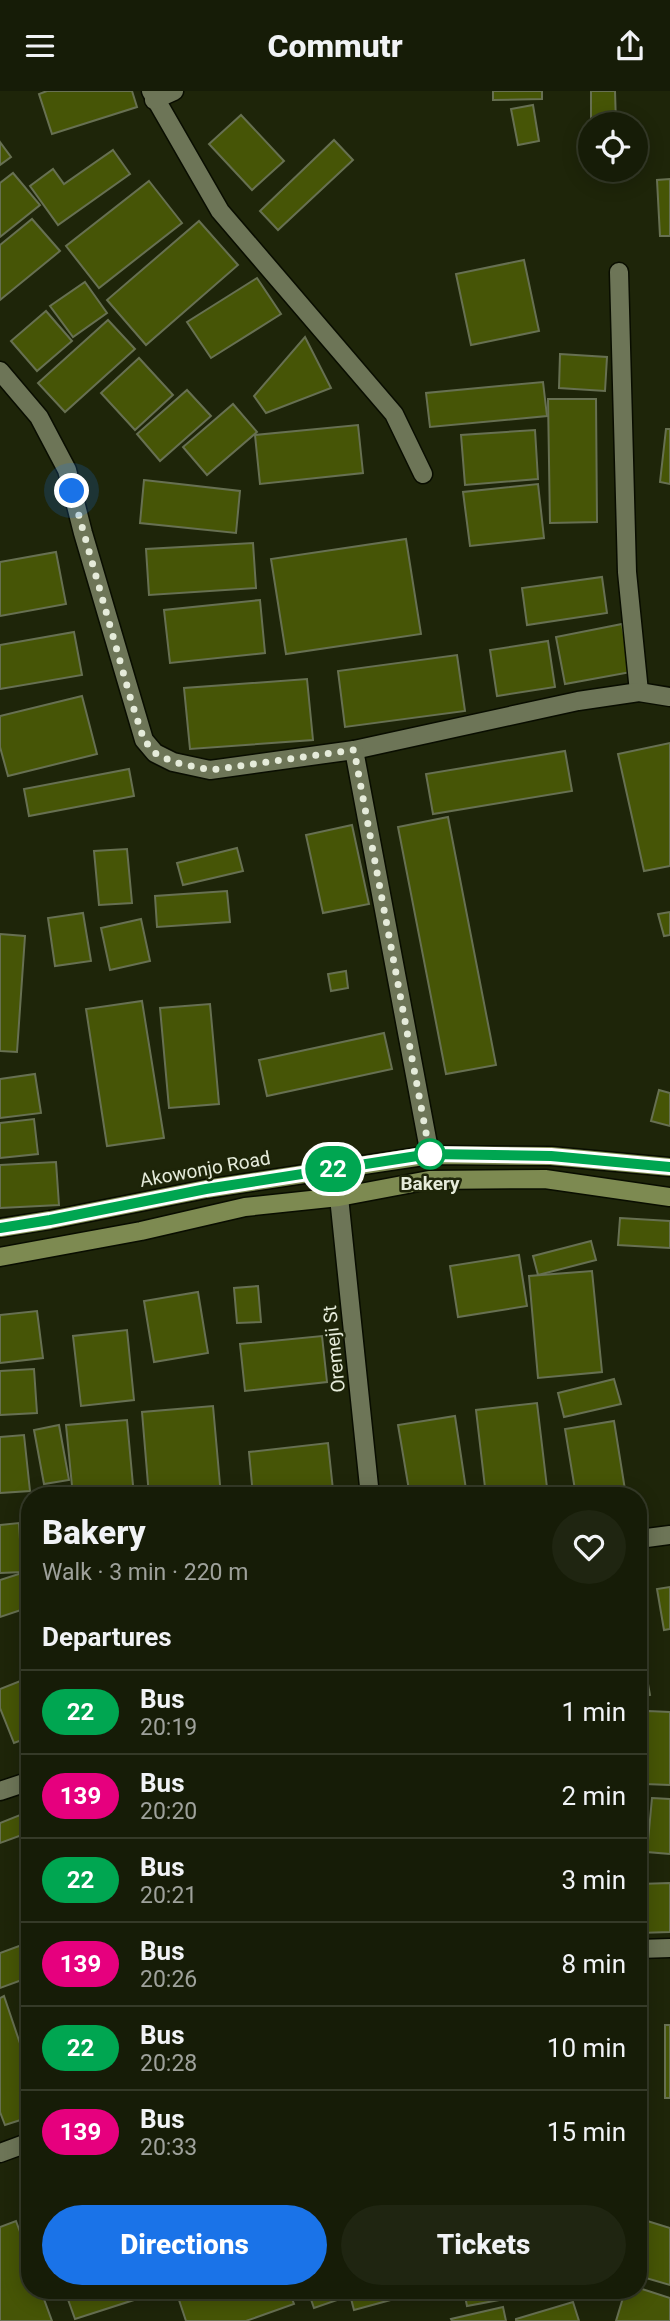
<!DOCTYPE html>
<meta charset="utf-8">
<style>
body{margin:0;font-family:Roboto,sans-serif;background:#1f2511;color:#f1f3f6;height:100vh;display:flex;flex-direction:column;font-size:26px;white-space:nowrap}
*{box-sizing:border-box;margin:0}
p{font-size:23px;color:#9ea19b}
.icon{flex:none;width:38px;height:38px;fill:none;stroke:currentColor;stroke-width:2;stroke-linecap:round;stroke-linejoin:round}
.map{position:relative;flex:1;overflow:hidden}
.panel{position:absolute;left:21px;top:1396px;width:626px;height:812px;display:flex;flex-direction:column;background:#161c07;border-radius:28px;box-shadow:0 4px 18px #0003,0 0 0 2px #353a28}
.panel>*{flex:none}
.badge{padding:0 14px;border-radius:23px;font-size:24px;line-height:46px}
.buttons{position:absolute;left:578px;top:21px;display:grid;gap:14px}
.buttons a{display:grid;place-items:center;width:70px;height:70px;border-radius:50%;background:#161c07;box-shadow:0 4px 18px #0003,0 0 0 2px #353a28;font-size:35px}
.you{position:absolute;width:35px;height:35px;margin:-18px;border:5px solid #fff;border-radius:50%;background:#1a73e8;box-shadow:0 0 0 10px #1a73e833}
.map>.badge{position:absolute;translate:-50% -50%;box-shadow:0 0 0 4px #fff}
h2{padding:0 21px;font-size:26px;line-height:63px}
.round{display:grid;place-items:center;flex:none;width:74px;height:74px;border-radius:37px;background:#1f2511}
.head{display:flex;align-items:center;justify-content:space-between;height:119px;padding:0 21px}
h1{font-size:33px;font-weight:800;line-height:52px}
.primary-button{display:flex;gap:14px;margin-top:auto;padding:14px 21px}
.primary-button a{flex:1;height:80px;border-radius:42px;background:#1a73e8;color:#fff;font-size:28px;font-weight:800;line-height:80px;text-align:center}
.primary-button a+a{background:#1f2511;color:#f1f3f6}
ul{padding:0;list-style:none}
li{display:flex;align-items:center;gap:21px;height:84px;padding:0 21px;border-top:2px solid #353a28}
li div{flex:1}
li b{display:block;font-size:26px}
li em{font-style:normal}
li .badge{min-width:77px;font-weight:700;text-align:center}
header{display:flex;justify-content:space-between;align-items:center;height:91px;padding:0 21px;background:#161c07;font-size:32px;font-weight:800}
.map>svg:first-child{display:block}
</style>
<header><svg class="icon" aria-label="menu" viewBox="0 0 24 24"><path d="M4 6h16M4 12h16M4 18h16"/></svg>Commutr<svg class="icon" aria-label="share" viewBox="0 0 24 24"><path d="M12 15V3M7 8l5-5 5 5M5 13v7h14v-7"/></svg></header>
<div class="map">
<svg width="670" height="2230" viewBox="0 0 670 2230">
<rect width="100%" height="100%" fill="#1e2509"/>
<g fill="#465506" stroke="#677052" stroke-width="2">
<path d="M 47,0 L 132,0 L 137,16 L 52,43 L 39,3 Z"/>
<path d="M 493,0 L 542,0 L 542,8 L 493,9 Z"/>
<path d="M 591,0 L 615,0 L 616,33 L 591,33 Z"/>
<path d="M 533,14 L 539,50 L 518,54 L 511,18 Z"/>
<path d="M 241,24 L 284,70 L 252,99 L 209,53 Z"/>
<path d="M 334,49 L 353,69 L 278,139 L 260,120 Z"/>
<path d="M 0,51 L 11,66 L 0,74 Z"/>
<path d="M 113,59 L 130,83 L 58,134 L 30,95 L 53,78 L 64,93 Z"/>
<path d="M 13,82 L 40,114 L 0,146 L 0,92 Z"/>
<path d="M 670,88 L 670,145 L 660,145 L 657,89 Z"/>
<path d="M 149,90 L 182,132 L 99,197 L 66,155 Z"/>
<path d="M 32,128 L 60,160 L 0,209 L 0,154 Z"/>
<path d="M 199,130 L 238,174 L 146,254 L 107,209 Z"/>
<path d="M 524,169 L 539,240 L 471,254 L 456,183 Z"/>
<path d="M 257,187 L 281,223 L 211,267 L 187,231 Z"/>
<path d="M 85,191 L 107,222 L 73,246 L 50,215 Z"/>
<path d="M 46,220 L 72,250 L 37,280 L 11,250 Z"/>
<path d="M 108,229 L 135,258 L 65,321 L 38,292 Z"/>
<path d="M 305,246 L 331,297 L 266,322 L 254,305 Z"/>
<path d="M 560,263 L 607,266 L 605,300 L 559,297 Z"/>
<path d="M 139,267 L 173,304 L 135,339 L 101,302 Z"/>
<path d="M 543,291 L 547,325 L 430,336 L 426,302 Z"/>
<path d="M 187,299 L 211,325 L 160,370 L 137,343 Z"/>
<path d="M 548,308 L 596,308 L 597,431 L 550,432 Z"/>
<path d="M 233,313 L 257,341 L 207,384 L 183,356 Z"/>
<path d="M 358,334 L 363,382 L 260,393 L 255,344 Z"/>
<path d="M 666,338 L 670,338 L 670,393 L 660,391 Z"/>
<path d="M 535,339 L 538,388 L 465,394 L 461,344 Z"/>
<path d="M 144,389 L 240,400 L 236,442 L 140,432 Z"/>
<path d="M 538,393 L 544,447 L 470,455 L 463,401 Z"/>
<path d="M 406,448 L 421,543 L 286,563 L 271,468 Z"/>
<path d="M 253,452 L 256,497 L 149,504 L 146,458 Z"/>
<path d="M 56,461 L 66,513 L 0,525 L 0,471 Z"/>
<path d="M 602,486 L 607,522 L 527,534 L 522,497 Z"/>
<path d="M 260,509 L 265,562 L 170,572 L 164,519 Z"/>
<path d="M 622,533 L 631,581 L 565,593 L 556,546 Z"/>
<path d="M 74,541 L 82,584 L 0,598 L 0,554 Z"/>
<path d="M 548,550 L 555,596 L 497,605 L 490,559 Z"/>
<path d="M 457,564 L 465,620 L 345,636 L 338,580 Z"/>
<path d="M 307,588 L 313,649 L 190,658 L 184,597 Z"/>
<path d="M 82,605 L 97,663 L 8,685 L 0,656 L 0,625 Z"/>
<path d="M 670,652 L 670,775 L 644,780 L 618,663 Z"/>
<path d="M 565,660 L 572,700 L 433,723 L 426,683 Z"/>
<path d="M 129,678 L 134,705 L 29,725 L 24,698 Z"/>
<path d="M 448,726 L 496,974 L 446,983 L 398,736 Z"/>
<path d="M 352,734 L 369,813 L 323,822 L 306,744 Z"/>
<path d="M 237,757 L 243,780 L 183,794 L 177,772 Z"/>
<path d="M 127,758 L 132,812 L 99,814 L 94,760 Z"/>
<path d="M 227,800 L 230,831 L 157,836 L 155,805 Z"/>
<path d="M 670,821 L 670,844 L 664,845 L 658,823 Z"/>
<path d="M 83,822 L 91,870 L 55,875 L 48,827 Z"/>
<path d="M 141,828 L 150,870 L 110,879 L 101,837 Z"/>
<path d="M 0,843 L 25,845 L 17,961 L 0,960 Z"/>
<path d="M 346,880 L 348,897 L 331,900 L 328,883 Z"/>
<path d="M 142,910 L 164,1047 L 107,1055 L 86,918 Z"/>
<path d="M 210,913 L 219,1013 L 169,1017 L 160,917 Z"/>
<path d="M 384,942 L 392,978 L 267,1005 L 259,969 Z"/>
<path d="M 35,983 L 41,1022 L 0,1027 L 0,988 Z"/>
<path d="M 659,999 L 670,1002 L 670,1035 L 651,1030 Z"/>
<path d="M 34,1028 L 38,1063 L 0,1067 L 0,1032 Z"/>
<path d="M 56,1071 L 59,1114 L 0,1117 L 0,1074 Z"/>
<path d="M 620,1127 L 670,1130 L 670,1157 L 618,1154 Z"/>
<path d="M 591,1150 L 596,1169 L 538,1184 L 533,1165 Z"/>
<path d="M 519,1164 L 527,1215 L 458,1226 L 450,1175 Z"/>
<path d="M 592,1180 L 602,1281 L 538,1287 L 529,1185 Z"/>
<path d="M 258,1195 L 261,1231 L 237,1232 L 234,1197 Z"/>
<path d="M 198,1201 L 208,1262 L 154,1271 L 144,1210 Z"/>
<path d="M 37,1220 L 43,1267 L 0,1272 L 0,1224 Z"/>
<path d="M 127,1239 L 134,1309 L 81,1315 L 73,1245 Z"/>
<path d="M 322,1245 L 327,1291 L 245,1300 L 240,1253 Z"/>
<path d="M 34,1278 L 37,1322 L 0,1324 L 0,1280 Z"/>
<path d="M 614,1288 L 621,1313 L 564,1326 L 558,1302 Z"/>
<path d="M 537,1312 L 548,1405 L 486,1405 L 476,1319 Z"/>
<path d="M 213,1315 L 221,1405 L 149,1405 L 142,1321 Z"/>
<path d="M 455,1325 L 467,1405 L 410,1405 L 398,1334 Z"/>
<path d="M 127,1329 L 134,1405 L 73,1405 L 66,1334 Z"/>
<path d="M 614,1330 L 626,1405 L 576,1405 L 565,1338 Z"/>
<path d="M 59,1334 L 69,1389 L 44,1393 L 34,1339 Z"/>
<path d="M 24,1344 L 30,1400 L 0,1402 L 0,1346 Z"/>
<path d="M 328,1352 L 333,1399 L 253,1405 L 249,1361 Z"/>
<path d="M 19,1432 L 22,1481 L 0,1482 L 0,1434 Z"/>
<path d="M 25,1481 L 30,1495 L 30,1516 L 0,1526 L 0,1489 Z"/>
<path d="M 670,1496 L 670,1538 L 664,1539 L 657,1498 Z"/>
<path d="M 639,1543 L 650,1604 L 639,1606 Z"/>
<path d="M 28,1587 L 30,1646 L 14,1652 L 0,1617 L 0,1598 Z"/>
<path d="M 648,1620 L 670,1621 L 670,1694 L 645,1693 Z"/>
<path d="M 652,1707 L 670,1708 L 670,1763 L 647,1761 Z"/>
<path d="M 25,1722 L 30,1741 L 0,1752 L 0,1732 Z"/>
<path d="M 670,1792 L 670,1841 L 639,1842 L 639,1793 Z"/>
<path d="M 30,1851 L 30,1886 L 0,1897 L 0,1862 Z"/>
<path d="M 4,1905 L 30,1982 L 30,2026 L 5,2034 L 0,2021 L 0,1907 Z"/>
<rect x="665" y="1934" width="5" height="73"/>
<path d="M 644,2129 L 670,2137 L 670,2194 L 639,2185 L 639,2148 Z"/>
<path d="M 16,2130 L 30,2168 L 30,2200 L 41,2200 L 52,2230 L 0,2230 L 0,2136 Z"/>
<path d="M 639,2197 L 670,2207 L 670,2230 L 616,2230 L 625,2200 L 639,2200 Z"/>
<path d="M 65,2200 L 134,2200 L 137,2208 L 75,2228 Z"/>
<path d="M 187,2200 L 289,2200 L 294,2213 L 246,2230 L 186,2230 L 177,2203 Z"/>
<path d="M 308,2200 L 347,2200 L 349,2205 L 314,2217 Z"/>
<path d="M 349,2200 L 408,2200 L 409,2204 L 354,2219 Z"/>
<path d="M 464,2200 L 504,2200 L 505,2208 L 467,2215 Z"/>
<path d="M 573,2211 L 579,2230 L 516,2230 L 516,2228 Z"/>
<path d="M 503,2216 L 506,2230 L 452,2230 L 451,2228 Z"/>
</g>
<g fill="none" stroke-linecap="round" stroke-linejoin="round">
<g stroke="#090d00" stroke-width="21">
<g id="street">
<path d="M 151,0 L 220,120 L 394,323 L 423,383"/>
<path d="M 154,9 L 174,0"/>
<path d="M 619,181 L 627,481 L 639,601"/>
<path d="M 0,280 L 39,326 L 67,379 L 83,442 L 144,649 L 155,662 L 173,671 L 210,679 L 354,659 L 578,610 L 639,601 L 670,606"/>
<path d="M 354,659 L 430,1064"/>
<path d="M 339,1106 L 370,1405"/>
<path d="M 639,1448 L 670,1444"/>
<path d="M 0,1700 L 30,1690"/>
<path d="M 639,1858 L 670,1857"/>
<path d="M 0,2062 L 30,2051"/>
</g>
</g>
<g stroke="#090d00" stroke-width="21">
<g id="secondary">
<path d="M 0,1137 L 50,1129 L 206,1098 L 430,1064 L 551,1065 L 670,1076"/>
<path d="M 0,1166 L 141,1140 L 245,1116 L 339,1106 L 429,1089 L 545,1088 L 670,1106"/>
</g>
</g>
<use href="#street" stroke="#6d7557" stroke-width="18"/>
<use href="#secondary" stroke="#7d8a51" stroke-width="18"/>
</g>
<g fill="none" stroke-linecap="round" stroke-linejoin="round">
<g stroke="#fff" stroke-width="16">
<path id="line" d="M 0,1137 L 50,1129 L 206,1098 L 430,1063 L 551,1065 L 670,1076"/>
</g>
<use href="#line" stroke="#00a651" stroke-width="10"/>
<path stroke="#e5ebda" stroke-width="7" stroke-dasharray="0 12.6" d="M 72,400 L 131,609 L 144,649 L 155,662 L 173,671 L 210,679 L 354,659 L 430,1063"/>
</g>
<circle fill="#fff" stroke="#00a651" stroke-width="3.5" cx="430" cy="1063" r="14"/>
<g text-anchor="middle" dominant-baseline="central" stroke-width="5" stroke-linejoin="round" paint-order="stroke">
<g font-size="19" fill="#e5ebda" stroke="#1e2509">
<text transform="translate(205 1078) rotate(-10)">Akowonjo Road</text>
<text transform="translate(334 1258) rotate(-96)">Oremeji St</text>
</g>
<g font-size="19" font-weight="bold" fill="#e5ebda" stroke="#1e2509">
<text x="430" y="1092">Bakery</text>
</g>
</g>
</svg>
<div class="buttons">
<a><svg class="icon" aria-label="locate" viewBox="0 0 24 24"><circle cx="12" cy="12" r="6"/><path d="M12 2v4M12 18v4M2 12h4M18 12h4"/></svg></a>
</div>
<div class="you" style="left:72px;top:400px"></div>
<b class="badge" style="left:333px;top:1078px;background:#00a651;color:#fff">22</b>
<section class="panel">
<div class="head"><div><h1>Bakery</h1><p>Walk · 3 min · 220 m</p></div><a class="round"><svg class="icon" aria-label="heart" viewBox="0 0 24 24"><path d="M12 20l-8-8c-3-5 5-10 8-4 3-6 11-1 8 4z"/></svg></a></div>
<h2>Departures</h2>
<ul>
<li><span class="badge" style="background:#00a651;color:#fff">22</span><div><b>Bus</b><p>20:19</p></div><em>1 min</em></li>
<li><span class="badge" style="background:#e6007e;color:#fff">139</span><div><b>Bus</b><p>20:20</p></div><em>2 min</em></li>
<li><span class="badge" style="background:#00a651;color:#fff">22</span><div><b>Bus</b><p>20:21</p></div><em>3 min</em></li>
<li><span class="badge" style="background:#e6007e;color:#fff">139</span><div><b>Bus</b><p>20:26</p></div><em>8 min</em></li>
<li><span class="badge" style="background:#00a651;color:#fff">22</span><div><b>Bus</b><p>20:28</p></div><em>10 min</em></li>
<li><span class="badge" style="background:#e6007e;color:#fff">139</span><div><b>Bus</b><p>20:33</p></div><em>15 min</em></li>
</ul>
<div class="primary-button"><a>Directions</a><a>Tickets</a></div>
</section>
</div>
